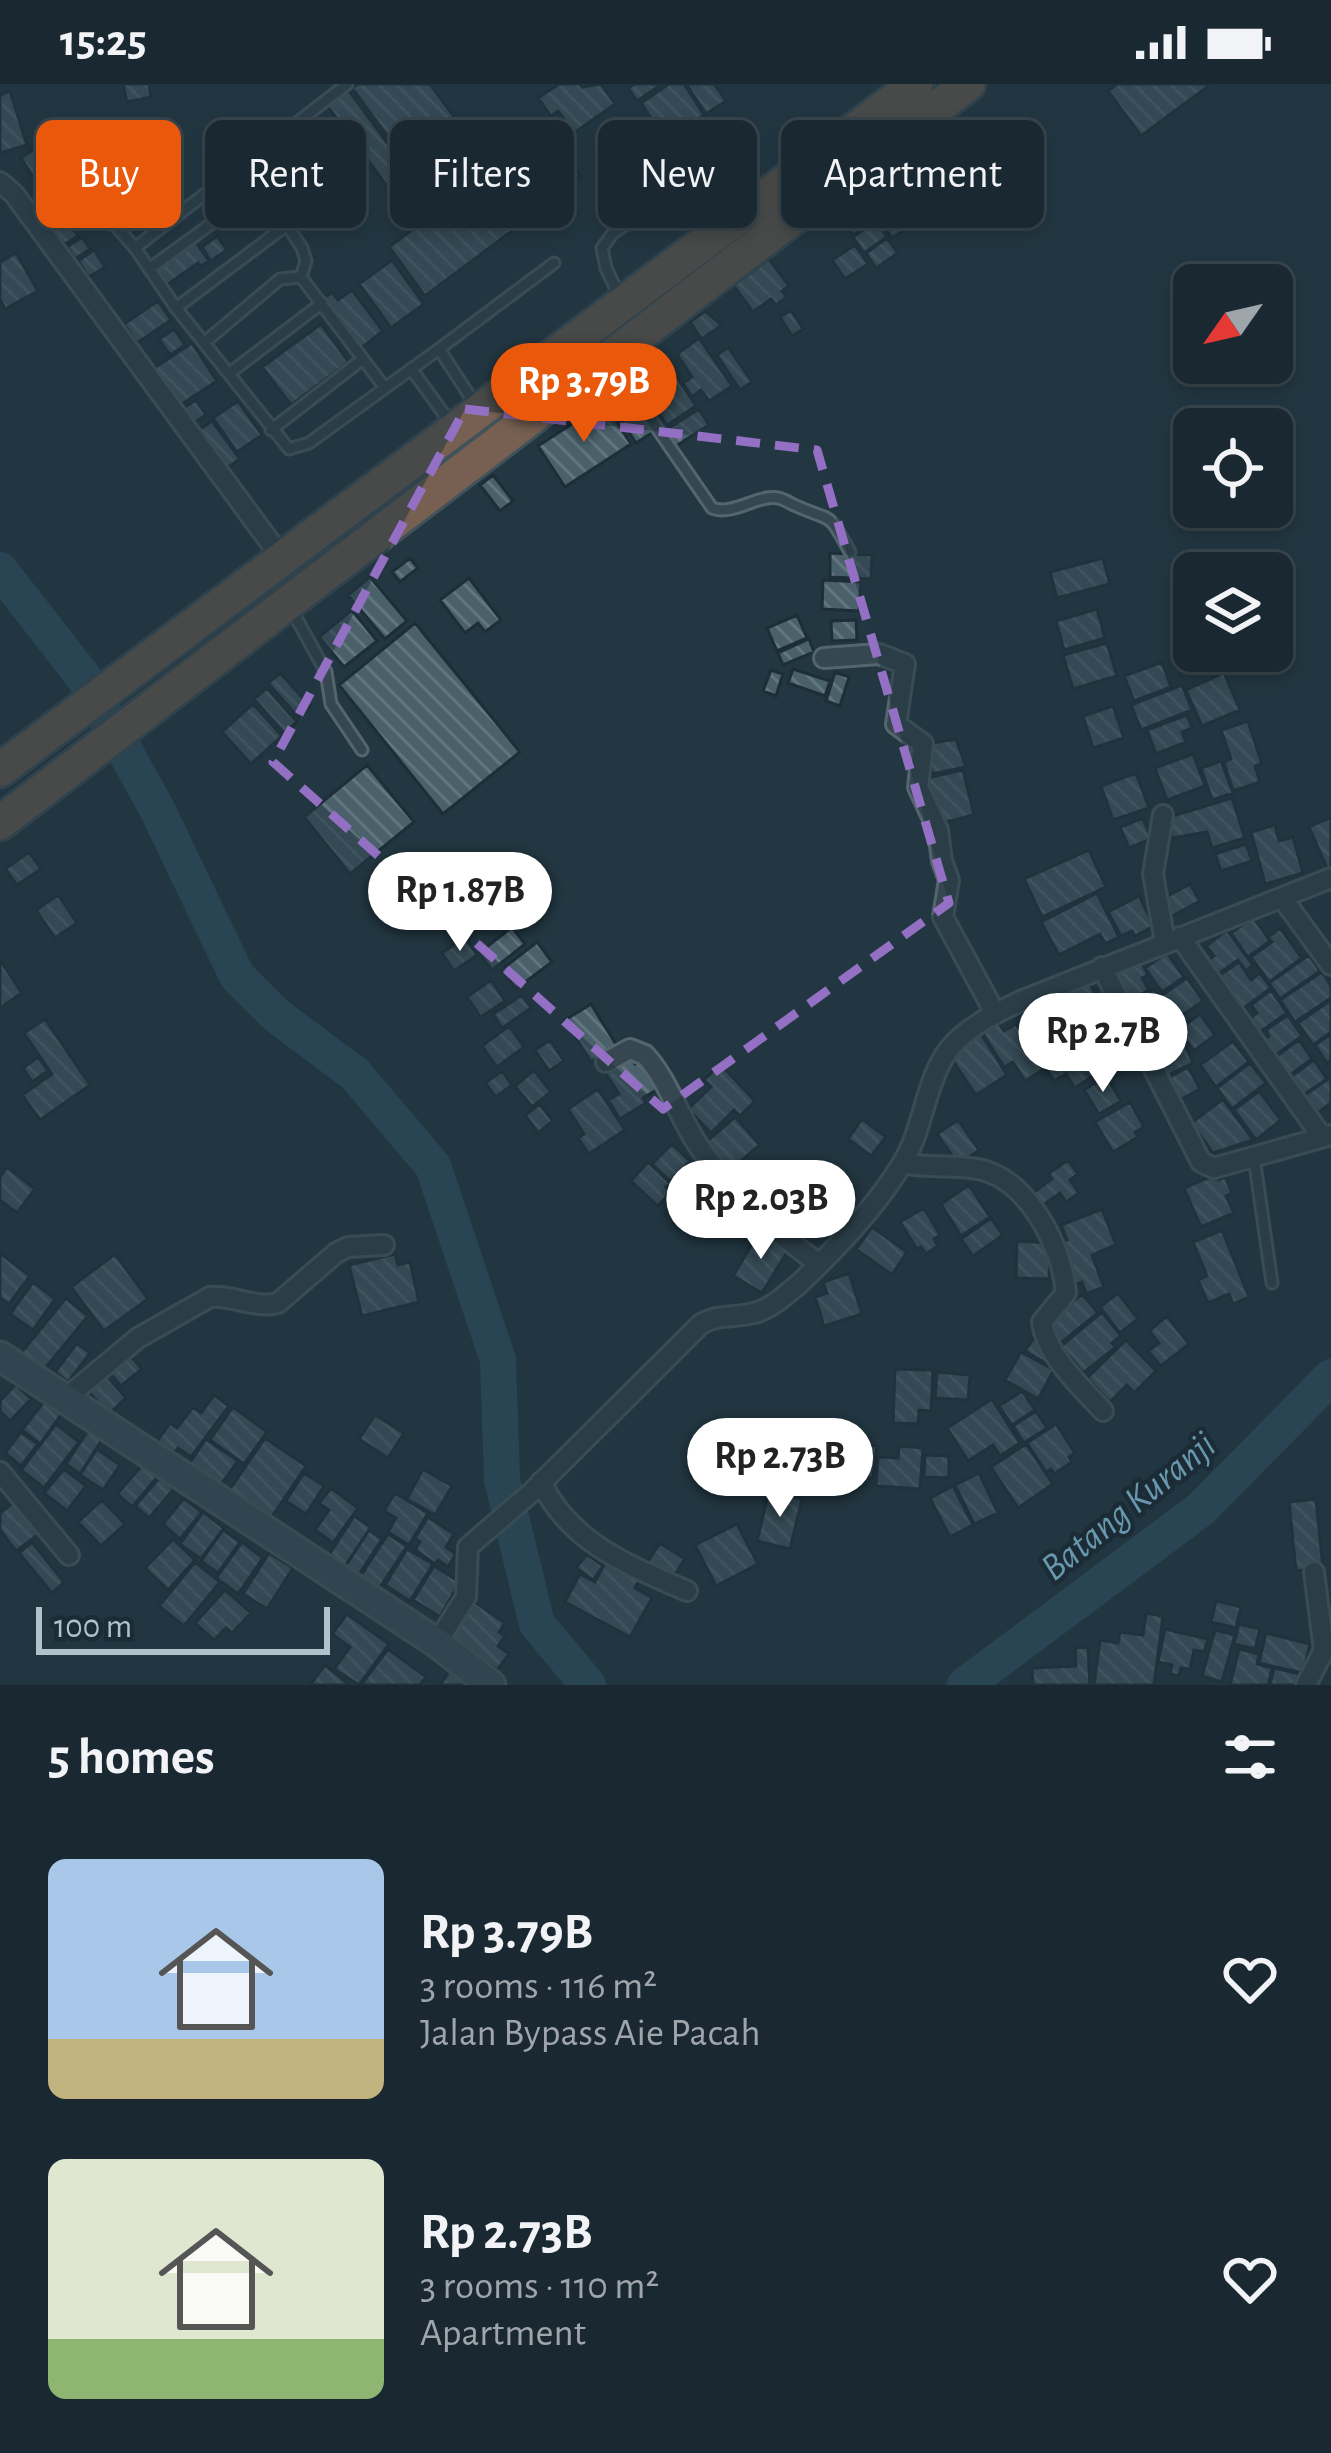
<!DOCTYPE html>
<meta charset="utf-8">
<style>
body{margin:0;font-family:"Alegreya Sans",sans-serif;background:#233139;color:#f1f3f6;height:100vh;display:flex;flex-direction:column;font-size:45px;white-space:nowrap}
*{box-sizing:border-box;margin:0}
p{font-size:39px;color:#9fa6ab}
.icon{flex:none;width:66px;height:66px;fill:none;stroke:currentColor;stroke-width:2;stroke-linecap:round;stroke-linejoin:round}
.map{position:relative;height:1601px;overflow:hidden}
.side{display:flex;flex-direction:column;background:#1a2931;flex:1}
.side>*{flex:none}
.hud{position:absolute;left:36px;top:36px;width:1260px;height:108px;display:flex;gap:24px}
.needle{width:78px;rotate:236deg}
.buttons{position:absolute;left:1173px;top:180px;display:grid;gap:24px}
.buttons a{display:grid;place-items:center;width:120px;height:120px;border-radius:18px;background:#1a2931;box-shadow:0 6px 18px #0003,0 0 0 3px #38454d;font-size:60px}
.scale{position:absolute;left:36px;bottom:30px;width:294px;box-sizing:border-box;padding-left:12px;border:6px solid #b2c2cb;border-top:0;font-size:33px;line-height:42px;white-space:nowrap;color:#b2c2cb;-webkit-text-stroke:9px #1b2c36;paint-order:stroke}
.price{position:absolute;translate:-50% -102px;padding:0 27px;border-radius:42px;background:#fff;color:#222;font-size:39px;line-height:78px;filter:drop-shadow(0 3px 6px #0008)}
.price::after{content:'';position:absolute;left:50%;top:72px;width:36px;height:27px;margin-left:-18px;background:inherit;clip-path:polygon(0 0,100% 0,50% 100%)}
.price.selected{background:#ea580c;color:#fff}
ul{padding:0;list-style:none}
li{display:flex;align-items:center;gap:36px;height:300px;padding:0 48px}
li span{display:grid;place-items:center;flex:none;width:336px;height:240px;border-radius:18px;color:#555}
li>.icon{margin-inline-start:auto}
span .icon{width:144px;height:144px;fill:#fffc;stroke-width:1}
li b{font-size:51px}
h2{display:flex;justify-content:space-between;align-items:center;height:144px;padding:0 48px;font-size:51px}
.pill{padding:0 42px;border-radius:18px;background:#1a2931;box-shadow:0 6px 18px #0003,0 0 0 3px #38454d;font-size:42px;line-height:108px}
.pill.selected{background:#ea580c;color:#fff}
.status{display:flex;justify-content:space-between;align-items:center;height:84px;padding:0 60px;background:#1a2931;direction:ltr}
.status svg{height:33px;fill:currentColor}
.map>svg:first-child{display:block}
</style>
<div class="status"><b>15:25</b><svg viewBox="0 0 49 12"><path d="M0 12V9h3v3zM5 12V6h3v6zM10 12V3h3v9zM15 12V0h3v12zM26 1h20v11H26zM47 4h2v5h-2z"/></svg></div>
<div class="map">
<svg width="1331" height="1601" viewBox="0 0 1331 1601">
<defs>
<pattern id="building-back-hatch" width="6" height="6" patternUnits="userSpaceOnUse" patternTransform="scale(3)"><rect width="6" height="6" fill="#4a616c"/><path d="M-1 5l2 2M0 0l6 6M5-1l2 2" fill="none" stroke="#627680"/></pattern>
</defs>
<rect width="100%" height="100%" fill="#223741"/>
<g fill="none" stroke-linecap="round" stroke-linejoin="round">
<path stroke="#325668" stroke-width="36" d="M0,486L85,595L157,725L237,892L276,931L355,990L433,1082L498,1276L502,1396L537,1540L588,1601
M965,1601L1201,1425L1331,1293"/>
</g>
<path fill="url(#building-back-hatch)" stroke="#1d2e38" stroke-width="3" d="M123,0H149L151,13L127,18Z
M357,0H430L489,80L436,118L352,4Z
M559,0H580L582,3L601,0L615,20L574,49L558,27L551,32L538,14Z
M635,0H662L637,17L628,4Z
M669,0H684L704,31L666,57L641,19Z
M686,0H714L726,17L706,30Z
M1117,0H1211L1141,52L1108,7Z
M347,4L433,121L413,137L326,20Z
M10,7L27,61L0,69V11Z
M143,49L144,71L106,73L104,51Z
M36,64L51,86L35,96L21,74Z
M649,65L662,84L641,98L628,80Z
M561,66L580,92L568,101L549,74Z
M533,85L565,128L549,140L517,97Z
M629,93L645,116L631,126L615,102Z
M77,101L86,116L70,127L60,113Z
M463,108L483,135L508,117L524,138L425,212L389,163Z
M896,110L915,139L892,154L873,125Z
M54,113L65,129L46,142L35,126Z
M863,118L875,136L853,151L840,133Z
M64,132L78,152L62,162L49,142Z
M876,137L887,153L864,169L853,153Z
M217,152L227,166L211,177L202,163Z
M82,153L90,165L75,175L67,163Z
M887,154L898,169L876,184L866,169Z
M194,156L209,177L201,182L198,179L164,203L151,185Z
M855,161L868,180L845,195L832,176Z
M94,166L105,183L89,193L78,177Z
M16,169L38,207L5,225L0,215V178Z
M769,175L789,202L782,207L787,213L776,221L771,215L753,228L733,201Z
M392,176L424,220L391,244L359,200Z
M352,206L383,247L360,265L323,215L332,208L338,216Z
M158,217L171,236L137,259L124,240Z
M791,226L803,245L792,252L780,233Z
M705,227L722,241L702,255L690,238Z
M321,240L349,278L291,321L262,283Z
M174,245L185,261L170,271L159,255Z
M699,254L732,302L709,317L701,306L692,313L683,299L692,293L677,270Z
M192,259L217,297L179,322L154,284Z
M728,263L752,298L740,306L717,271Z
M674,289L696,322L667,341L645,308Z
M633,312L655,347L636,359L614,325Z
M196,316L206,331L192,340L182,325Z
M238,317L262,351L237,368L213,334Z
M604,319L631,360L565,403L538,362Z
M699,325L709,341L676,362L666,346Z
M212,337L240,375L224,386L196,348Z
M493,391L513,417L500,427L480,401Z
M830,469L872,471L871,495L830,493Z
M410,474L418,484L400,498L392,488Z
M1103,474L1110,500L1057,514L1050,488Z
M370,493L407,537L385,555L348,511Z
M469,494L501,536L485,548L478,539L465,549L440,516Z
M823,496L861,498L859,527L822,525Z
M1097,525L1105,554L1064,566L1056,537Z
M352,526L377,557L344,583L319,553Z
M797,531L807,554L777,567L767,544Z
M856,536L857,556L832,557L831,537Z
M415,539L520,668L443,730L339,601Z
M809,555L814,568L783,581L778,569Z
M1107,559L1117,592L1073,605L1063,571Z
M1162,578L1171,603L1134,617L1124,592Z
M793,585L830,597L825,612L788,599Z
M771,586L783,590L776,612L763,607Z
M835,588L849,593L840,622L826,617Z
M280,589L310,622L298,633L268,599Z
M1224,589L1240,626L1202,642L1186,606Z
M1182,601L1192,626L1141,646L1131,621Z
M267,604L297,638L284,649L254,615Z
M253,620L282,652L251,680L222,648Z
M1113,622L1124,654L1093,664L1083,632Z
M1187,631L1192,644L1182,648L1186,658L1156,670L1147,646Z
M1248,637L1262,680L1255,682L1260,698L1233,707L1224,678L1231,675L1221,646Z
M956,655L966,683L932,690L926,660Z
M1193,670L1205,702L1167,716L1155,684Z
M1221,677L1233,709L1212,716L1201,684Z
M367,681L414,738L350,790L304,733Z
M963,686L974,731L938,740L927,694Z
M1136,689L1149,724L1113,736L1101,702Z
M1232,714L1245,754L1212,764L1207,748L1172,754L1166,734Z
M1331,733V782L1327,784L1309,743Z
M1143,734L1151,755L1129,764L1120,743Z
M1275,741L1279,757L1293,753L1303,789L1265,800L1251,748Z
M1246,760L1252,777L1221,787L1215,770Z
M1089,766L1106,803L1042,833L1024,795Z
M29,768L41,785L17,801L5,785Z
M1190,800L1200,817L1172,832L1162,815Z
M1097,809L1119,853L1105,860L1100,850L1059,871L1041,838Z
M58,811L77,839L55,854L36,826Z
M1139,812L1154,842L1135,852L1132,847L1121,852L1108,828Z
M1253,833L1270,857L1248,873L1231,849Z
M512,843L525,860L492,886L479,869Z
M1280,844L1302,874L1269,898L1251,873L1272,858L1268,853Z
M1227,846L1253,881L1246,887L1238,876L1214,893L1204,879L1214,872L1206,862Z
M465,853L477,871L454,887L442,869Z
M537,858L552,878L516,905L501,886Z
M1167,869L1184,893L1162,908L1145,884Z
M1309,871L1320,887L1280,915L1269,899Z
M0,876L22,909L0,924Z
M1140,876L1148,891L1142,894L1149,906L1129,917L1114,891Z
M1239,878L1251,896L1260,889L1271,904L1241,926L1217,893Z
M1322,888L1331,902V914L1295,938L1280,916Z
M1187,894L1203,917L1177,935L1161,912Z
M491,896L505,917L481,933L467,913Z
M1088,896L1108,935L1064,957L1044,919Z
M1154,905L1168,929L1143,943L1130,919Z
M1271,906L1287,929L1257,950L1247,936L1257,929L1251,921Z
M522,911L531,924L502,944L493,930Z
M1331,916V948L1313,961L1298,939Z
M591,920L617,962L591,978L565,936Z
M1041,921L1068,966L1044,981L1017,935Z
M1200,930L1215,951L1194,967L1178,946Z
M1170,931L1180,951L1152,965L1142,945Z
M1288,931L1302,952L1273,973L1262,957L1269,952L1266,946Z
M45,935L90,1001L40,1036L22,1011L52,990L24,949Z
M998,938L1004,947L1016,940L1044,985L1025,997L1013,978L1004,983L982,948Z
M509,942L524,963L497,983L482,962Z
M981,950L1007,991L976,1011L949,971Z
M1331,950V976L1327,979L1315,961Z
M1093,952L1100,962L1107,958L1118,975L1075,1004L1066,990L1054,997L1045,983Z
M1182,954L1193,979L1168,991L1156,966Z
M550,956L564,977L549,987L535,966Z
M1299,956L1312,975L1287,993L1274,974Z
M1233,957L1249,978L1216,1003L1200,981Z
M38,973L48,987L32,998L23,984Z
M632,974L635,980L640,976L658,1005L643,1014L646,1019L620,1035L608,1016L619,1010L606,990Z
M1314,976L1327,995L1302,1012L1289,994Z
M1250,979L1266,999L1232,1025L1217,1004Z
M720,980L755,1017L740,1032L734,1026L711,1049L688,1025L711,1003L704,996Z
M1188,983L1200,1005L1173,1020L1161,998Z
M534,986L551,1008L532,1023L515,1002Z
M502,987L512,1001L496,1013L485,999Z
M1106,992L1121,1017L1099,1030L1084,1006Z
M1331,993V1019L1315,1031L1302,1013Z
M598,1005L625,1046L589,1070L578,1054L584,1050L568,1025Z
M1259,1007L1281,1036L1256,1056L1234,1026Z
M1223,1015L1253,1056L1213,1069L1191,1039Z
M1130,1018L1144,1043L1135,1048L1138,1053L1113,1068L1095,1038Z
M540,1020L553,1037L538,1049L525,1031Z
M735,1033L760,1061L730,1086L706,1058Z
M862,1035L886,1053L871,1072L848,1055Z
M958,1036L979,1066L959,1081L937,1050Z
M672,1060L690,1077L670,1097L652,1080Z
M767,1075L810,1101L785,1142L742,1117Z
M1068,1076L1078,1090L1070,1096L1079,1109L1066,1118L1060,1109L1043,1121L1034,1108L1052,1095L1048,1090Z
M648,1078L670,1099L666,1103L671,1108L658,1122L631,1097Z
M7,1083L35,1105L17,1129L0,1116V1093Z
M1217,1090L1219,1096L1225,1093L1232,1109L1226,1112L1234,1129L1201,1143L1184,1104Z
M969,1101L990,1133L961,1152L941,1120Z
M924,1124L940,1151L934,1155L938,1162L926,1170L921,1163L917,1165L900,1138Z
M1102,1125L1116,1161L1092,1171L1104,1203L1086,1210L1082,1198L1072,1202L1056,1161L1067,1156L1061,1141Z
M991,1134L1003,1151L973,1172L961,1155Z
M872,1143L907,1168L892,1191L856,1165Z
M1222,1146L1249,1213L1233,1220L1229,1210L1208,1219L1198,1196L1207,1192L1193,1158Z
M760,1147L789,1165L762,1209L733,1192Z
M1017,1157L1051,1159L1049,1195L1016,1194Z
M0,1169L30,1192L9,1220L0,1214Z
M115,1170L148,1215L104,1247L71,1203Z
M395,1170L398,1181L410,1178L419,1218L362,1232L349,1181Z
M849,1189L862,1230L824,1242L815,1213L827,1209L823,1198Z
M33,1198L55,1215L33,1246L10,1230Z
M1118,1209L1138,1235L1120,1249L1100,1223Z
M1082,1210L1098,1229L1057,1262L1042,1243Z
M66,1214L88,1232L43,1287L21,1269Z
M1102,1228L1121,1252L1112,1259L1116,1263L1083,1289L1061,1262Z
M1167,1232L1189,1260L1161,1282L1148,1267L1159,1259L1149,1247Z
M1033,1255L1054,1268L1047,1280L1025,1267Z
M1126,1256L1156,1287L1134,1309L1127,1301L1110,1318L1087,1294Z
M77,1259L90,1269L68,1298L55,1288Z
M1021,1268L1054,1286L1038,1315L1005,1296Z
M130,1271L142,1285L121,1302L109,1288Z
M895,1285L933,1286L931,1327L919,1326L918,1340L893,1339Z
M937,1288L970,1291L968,1316L935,1314Z
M105,1290L126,1314L109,1330L87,1306Z
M16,1300L31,1315L10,1337L0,1327V1317Z
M1022,1307L1035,1326L1012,1341L999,1322Z
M214,1311L229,1322L191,1373L178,1364L172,1372L155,1360L170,1339L177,1344L193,1323L201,1329Z
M46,1315L63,1328L40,1360L22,1346Z
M992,1315L1020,1359L1000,1372L993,1361L968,1377L947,1344Z
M233,1323L267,1348L244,1380L210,1356Z
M1036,1327L1047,1344L1024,1359L1013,1342Z
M375,1331L404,1349L388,1374L359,1355Z
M56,1340L79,1358L44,1404L21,1386Z
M1056,1340L1075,1369L1069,1373L1072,1378L1054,1390L1051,1385L1046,1388L1027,1359Z
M91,1342L105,1351L80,1390L66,1380Z
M21,1348L38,1360L21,1382L5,1369Z
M265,1354L306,1382L269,1437L228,1408Z
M206,1355L238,1377L220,1402L189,1380Z
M836,1357L877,1362L873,1394L832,1389Z
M1026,1360L1053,1400L1018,1424L991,1383Z
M899,1362L923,1364L920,1405L876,1402L878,1373L898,1374Z
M97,1365L120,1381L103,1406L80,1391Z
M925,1371L949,1372V1394L924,1393Z
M144,1379L158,1392L132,1423L117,1410Z
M64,1385L86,1402L67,1427L44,1409Z
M423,1385L452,1402L435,1431L407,1415Z
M304,1389L324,1402L306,1430L286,1417Z
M979,1389L998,1429L974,1440L955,1401Z
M160,1393L174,1405L149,1434L135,1422Z
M953,1402L973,1441L950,1453L930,1414Z
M331,1404L358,1424L333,1459L315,1446L329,1426L319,1419Z
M769,1407L802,1415L790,1465L757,1457Z
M395,1409L428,1429L409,1461L388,1448L396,1434L384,1427Z
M184,1414L202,1428L180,1455L163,1440Z
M1316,1415L1323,1484L1296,1487L1289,1418Z
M102,1416L125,1440L101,1462L78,1438Z
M14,1418L39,1450L16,1467L0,1446V1429Z
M203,1428L224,1444L201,1475L180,1460Z
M354,1432L371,1443L341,1488L325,1477Z
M428,1433L454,1450L446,1463L456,1470L448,1483L438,1476L435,1480L415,1466L420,1458L415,1454Z
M737,1440L758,1480L716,1502L695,1461Z
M223,1446L240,1458L218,1489L201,1477Z
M369,1446L382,1455L356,1495L343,1486Z
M388,1450L407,1462L377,1508L358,1496Z
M173,1455L195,1476L168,1506L145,1484Z
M32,1458L64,1498L52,1509L19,1469Z
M242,1458L263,1474L238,1510L216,1494Z
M660,1459L685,1475L670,1498L645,1482Z
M407,1465L433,1480L410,1517L385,1501Z
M269,1469L293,1484L267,1525L243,1510Z
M587,1470L603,1482L593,1496L576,1484Z
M195,1478L220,1498L184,1542L159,1522Z
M605,1479L619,1487L622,1482L641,1492L635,1504L652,1514L630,1553L565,1518L580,1490L595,1498Z
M434,1482L460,1498L440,1533L413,1516Z
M225,1506L251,1529L232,1549L226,1544L214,1556L195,1539Z
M1216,1517L1241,1523L1236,1544L1211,1538Z
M475,1518L505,1539L499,1548L505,1552L498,1562L509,1570L497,1586L450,1553Z
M1146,1529L1163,1532L1154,1601H1094L1100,1556L1118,1559L1120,1548L1143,1551Z
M347,1530L389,1560L359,1601L334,1585L350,1563L332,1550Z
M1239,1540L1260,1545L1255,1565L1234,1560Z
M1165,1545L1208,1555L1204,1568L1194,1566L1190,1585L1181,1584L1179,1592L1170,1590L1172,1581L1158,1578Z
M1215,1546L1235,1551L1222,1598L1202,1592Z
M1266,1549L1310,1560L1303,1589L1259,1579Z
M1088,1563L1090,1601H1033L1032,1584L1076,1582L1075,1564Z
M388,1565L426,1593L420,1601H361Z
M1239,1565L1259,1570L1257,1580L1272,1584L1268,1601H1230Z
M325,1581L350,1601H310Z
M453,1582L475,1601H440Z
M1274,1584L1305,1591L1303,1601H1270Z"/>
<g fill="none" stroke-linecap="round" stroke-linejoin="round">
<defs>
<path id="lane" d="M347,0L135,164L176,224L289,365L309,359L439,265L475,320
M246,78L302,164L306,177L301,193
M89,111L135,164
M149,185L262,103
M620,214L606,184L602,164L613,149L652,124
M176,224L287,141
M205,258L280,195L301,193L385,304
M439,265L554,179
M614,282L712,424C729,431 749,417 767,414C779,412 784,416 794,421C833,439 827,425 850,468
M412,286L452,341
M231,288L322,219
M271,346L363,275
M290,523L326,588L331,620L362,666
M1254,1073L1272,1199"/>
<path id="street" d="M0,98L14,110L281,473
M824,574L879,570L905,580L896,640L923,660L918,703L938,746L942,777L949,796L943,833L995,929
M1163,731L1153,790L1165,858
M1283,815L1331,881
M1180,853L1322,1053
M1102,883L1201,1078L1214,1084L1331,1051
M606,978L630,965L645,971C668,996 679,1033 698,1061C734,1115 768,1142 819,1180
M903,1079C929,1085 953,1080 978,1085C1028,1095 1062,1162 1066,1209L1042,1238C1046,1271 1081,1303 1103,1327
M65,1315L138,1254L210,1213C234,1211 255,1225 278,1219L336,1169L348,1163L384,1161
M0,1388L69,1471
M541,1398C570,1459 628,1481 687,1507
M437,1559L466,1513L468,1463L532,1408L701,1240C718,1230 735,1234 754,1229C771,1225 787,1210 800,1199C837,1164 876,1123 902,1080C922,1048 924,1008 942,976C957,948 995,929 1023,916L1331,794
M1306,1601L1324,1566L1314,1488"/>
<path id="secondary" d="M0,1272L437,1559L491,1601"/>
<path id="highway" d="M0,686L916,0
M0,739L968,0"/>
</defs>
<use href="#lane" stroke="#54656e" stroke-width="15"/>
<use href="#street" stroke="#54656e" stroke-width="24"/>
<use href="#secondary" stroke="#54656e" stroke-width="33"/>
<use href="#highway" stroke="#41525b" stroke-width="39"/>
<use href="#lane" stroke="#364751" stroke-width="9"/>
<use href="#street" stroke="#364751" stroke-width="18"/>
<use href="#secondary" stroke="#445864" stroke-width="27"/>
<use href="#highway" stroke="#776052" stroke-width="33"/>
</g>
<path d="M0 0H1331V1601H0ZM465,325L817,366L949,819L663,1025L273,678Z" fill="#223741" fill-opacity=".55" fill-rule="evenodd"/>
<path fill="none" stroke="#9470c4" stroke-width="9" stroke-dasharray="24 15" stroke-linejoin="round" d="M465,325L817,366L949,819L663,1025L273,678Z"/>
<g text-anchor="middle" stroke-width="9" stroke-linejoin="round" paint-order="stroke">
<g font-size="39" font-style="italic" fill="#6897ae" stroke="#1b2c36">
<text transform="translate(1127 1421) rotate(-39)" y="14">Batang Kuranji</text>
</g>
</g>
</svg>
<div class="buttons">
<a><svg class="needle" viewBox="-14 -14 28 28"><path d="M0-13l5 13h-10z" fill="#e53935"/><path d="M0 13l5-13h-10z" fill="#9fa6ab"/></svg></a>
<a><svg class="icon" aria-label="locate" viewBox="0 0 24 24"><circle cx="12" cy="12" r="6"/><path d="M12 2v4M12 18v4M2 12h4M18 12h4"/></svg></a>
<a><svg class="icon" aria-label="layers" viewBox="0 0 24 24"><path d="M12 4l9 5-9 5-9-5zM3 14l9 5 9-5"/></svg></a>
</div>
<div class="scale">100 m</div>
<b class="price selected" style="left:584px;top:361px">Rp 3.79B</b>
<b class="price" style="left:460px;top:870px">Rp 1.87B</b>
<b class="price" style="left:1103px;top:1011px">Rp 2.7B</b>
<b class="price" style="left:761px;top:1178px">Rp 2.03B</b>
<b class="price" style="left:780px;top:1436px">Rp 2.73B</b>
<div class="hud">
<a class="pill selected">Buy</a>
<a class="pill">Rent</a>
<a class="pill">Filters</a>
<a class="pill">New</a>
<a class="pill">Apartment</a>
</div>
</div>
<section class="side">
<h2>5 homes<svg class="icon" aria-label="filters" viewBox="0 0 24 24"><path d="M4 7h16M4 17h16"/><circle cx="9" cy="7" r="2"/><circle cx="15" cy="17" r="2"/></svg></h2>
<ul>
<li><span style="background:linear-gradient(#a9c7e8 75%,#c2b280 0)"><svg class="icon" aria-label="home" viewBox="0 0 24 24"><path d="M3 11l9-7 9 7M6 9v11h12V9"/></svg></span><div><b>Rp 3.79B</b><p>3 rooms · 116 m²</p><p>Jalan Bypass Aie Pacah</p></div><svg class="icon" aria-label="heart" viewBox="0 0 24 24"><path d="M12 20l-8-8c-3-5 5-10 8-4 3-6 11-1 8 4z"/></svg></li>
<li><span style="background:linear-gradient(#dfe7d0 75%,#8fb573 0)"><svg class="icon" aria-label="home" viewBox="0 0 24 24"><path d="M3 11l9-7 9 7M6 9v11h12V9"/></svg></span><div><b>Rp 2.73B</b><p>3 rooms · 110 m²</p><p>Apartment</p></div><svg class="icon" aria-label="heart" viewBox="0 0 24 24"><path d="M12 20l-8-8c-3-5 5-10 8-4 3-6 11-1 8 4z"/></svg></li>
</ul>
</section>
